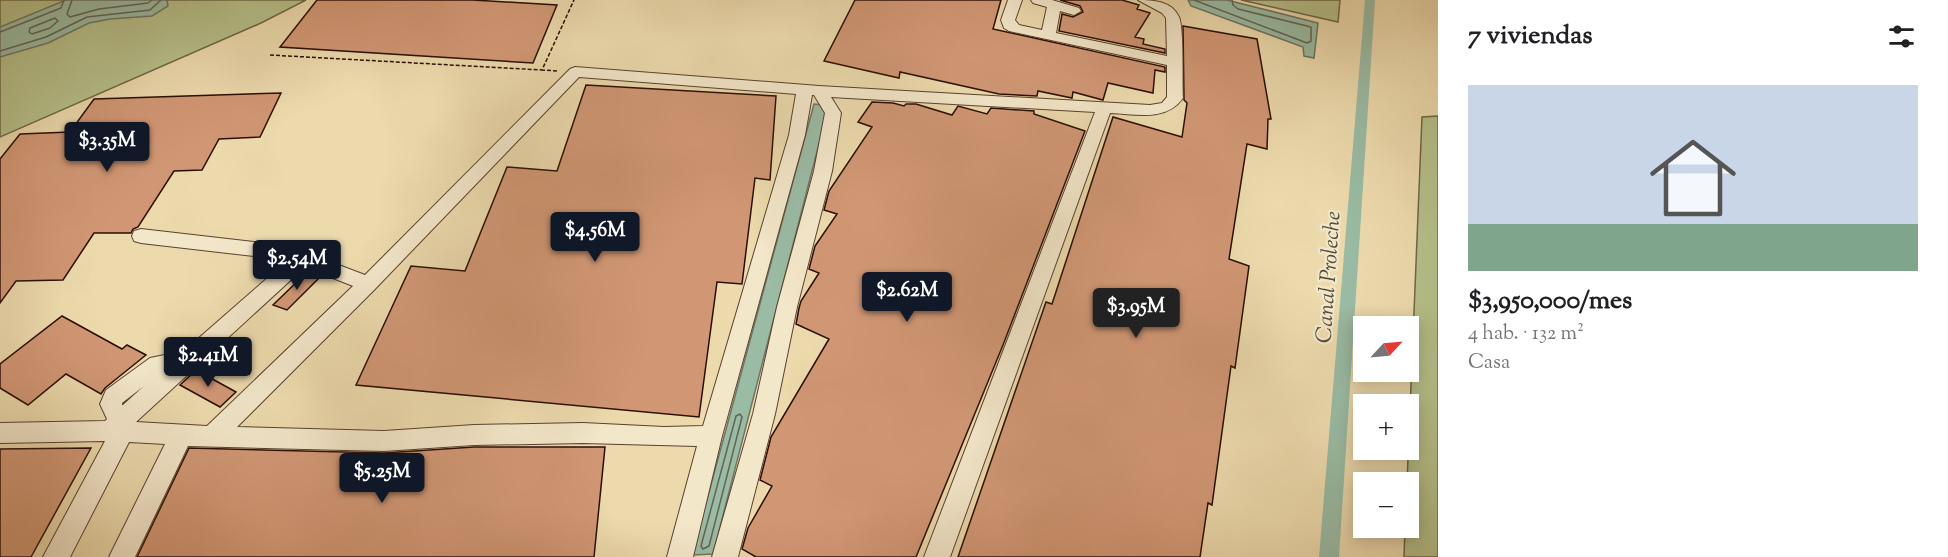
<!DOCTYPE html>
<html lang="es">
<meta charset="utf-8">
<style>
body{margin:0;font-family:"Sorts Mill Goudy",serif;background:#f2f2f2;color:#202124;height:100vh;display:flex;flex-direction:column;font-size:22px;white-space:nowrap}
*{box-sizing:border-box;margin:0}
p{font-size:20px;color:#757577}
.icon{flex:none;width:33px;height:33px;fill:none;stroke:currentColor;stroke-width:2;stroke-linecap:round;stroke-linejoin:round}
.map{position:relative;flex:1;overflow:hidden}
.side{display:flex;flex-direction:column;background:#fff;width:510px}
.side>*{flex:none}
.needle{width:39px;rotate:64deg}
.buttons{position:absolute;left:1353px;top:316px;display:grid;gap:12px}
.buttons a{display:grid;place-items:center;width:66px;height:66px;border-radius:0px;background:#fff;box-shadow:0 3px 15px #0003;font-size:30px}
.price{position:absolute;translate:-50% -51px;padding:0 14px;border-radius:6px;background:#111827;color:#fff;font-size:20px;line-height:39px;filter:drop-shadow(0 2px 3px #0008)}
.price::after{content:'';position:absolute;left:50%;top:36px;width:18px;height:14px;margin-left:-9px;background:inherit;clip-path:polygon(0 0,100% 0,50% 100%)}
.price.selected{background:#222;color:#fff}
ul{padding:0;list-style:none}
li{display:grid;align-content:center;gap:12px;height:318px;padding:0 30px}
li+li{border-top:2px solid #e0e0e0}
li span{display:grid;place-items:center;height:186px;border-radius:0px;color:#555}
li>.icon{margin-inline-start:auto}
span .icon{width:108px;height:108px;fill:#fffc;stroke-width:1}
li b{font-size:26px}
h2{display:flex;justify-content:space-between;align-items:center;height:72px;padding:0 30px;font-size:26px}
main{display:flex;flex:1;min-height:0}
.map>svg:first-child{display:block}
</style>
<main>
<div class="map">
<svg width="1438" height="557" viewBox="0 0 1438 557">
<rect width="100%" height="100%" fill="#ecdaad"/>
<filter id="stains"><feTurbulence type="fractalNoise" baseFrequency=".00333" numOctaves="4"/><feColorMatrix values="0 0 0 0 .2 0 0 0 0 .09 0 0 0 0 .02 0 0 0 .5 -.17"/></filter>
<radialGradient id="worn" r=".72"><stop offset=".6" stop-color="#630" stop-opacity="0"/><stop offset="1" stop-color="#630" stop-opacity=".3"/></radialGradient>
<path fill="#b6c08b" stroke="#706748" stroke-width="1.5" d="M0,0H306L261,23L0,137Z
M1241,0H1340L1338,22Z
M1438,116V557H1404L1405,528H1408V483H1407L1422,117Z"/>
<path fill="#9abba4" stroke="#6d7664" stroke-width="1.5" d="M66,0H167L168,6L152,16L110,19L89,23L48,43L0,57V27Z
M1188,0H1227L1318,23L1314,58L1304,56L1303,47L1191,6Z
M814,104L823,105L827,113L713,554L692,555Z"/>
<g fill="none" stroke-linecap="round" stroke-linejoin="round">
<path stroke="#626454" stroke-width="1.5" d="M72,0L67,14L70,17L99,9L148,3L152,0
M1194,0L1307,43L1311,41V27L1238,9L1233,5L1232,0
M55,18L58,21L50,28L32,34L29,32L30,28Z
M0,32L61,8L64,0
M0,51L46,37L87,17L150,10L161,0
M740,414L742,417L709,546L703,549L701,546L736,416Z"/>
<path fill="#9abba4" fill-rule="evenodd" d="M1365,0H1375L1339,557H1319Z"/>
</g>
<path fill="#d19775" stroke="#2a0e04" stroke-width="1.5" d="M317,0H473L557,5L533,63L280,47Z
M855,0H1001L993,29L1165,67V72L1155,70L1153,93L1108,83L1103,100L1073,92L1072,98L1038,91L1037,96L999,94L900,72L899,78L824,61Z
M1060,0H1122L1139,5L1137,9L1150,13L1135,37L1144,39L1143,44L1165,49V53L1059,31L1062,14L1073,17L1083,12L1080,6Z
M1183,26L1257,39L1271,119H1268L1267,149L1247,144L1229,259L1249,266L1235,368L1231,366L1212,505L1208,503L1200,557H958L1046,302L1052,304L1113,117L1182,137L1187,103L1184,100Z
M586,85L776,96L770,180L755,178L742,284L717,282L699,417L356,385L411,266L465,271L507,167L557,171Z
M281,93L260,137L219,139L202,170L174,171L138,227L133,229L131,233H94L63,280L16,281L0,303V159L20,134L70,132L94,99Z
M872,102L893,103L904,106L906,104H916L952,115L958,106L987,114L991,108L1034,111V114L1085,131L1003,345L916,557H756L742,549L748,528L772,486L760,480L771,437L829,339L796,324L799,308L801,301L819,273L809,269L815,246L837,214L824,210L829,191L872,127L858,122Z
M308,271L321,276L287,310L273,305Z
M62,316L122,349L127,345L146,355L105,388L101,394L66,374L28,405L0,388V364Z
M196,370L236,392L220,407L180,385Z
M474,447H605L594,557H137L189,448L384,453Z
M91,448L31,557H0V449Z"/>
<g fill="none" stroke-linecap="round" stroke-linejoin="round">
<defs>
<path id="minor" d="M1008,0H1022L1015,20L1019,25L1042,30L1047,7L1033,3L1031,0H1052L1079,8L1081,11L1074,15L1060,11L1056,33L1167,56L1166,18L1162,13L1138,0C1153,0 1172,1 1179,17C1184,27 1182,83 1183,98C1166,122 1136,114 1110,113L950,557H924L1095,112L831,97L841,113L832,171L797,307L775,414L738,557H712L753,414L777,307L814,171L825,113L814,95H812L805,135L722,436L693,557H667L697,446L583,443L474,445L384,451L188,446L135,557H109L165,444L129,442L70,557H43L105,441L0,443V423L105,421L107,419L100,404L106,390L150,358L184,351L288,260L141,243L134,241L132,236L134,231L141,229L289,246L365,275L570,69L575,67L819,86L1150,105L1162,103L1167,97V65L1009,31L1004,28L1001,20ZM579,77L796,94L789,135L703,426L664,427L583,423L474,425L384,431L237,427L375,289ZM305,267L353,286L207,426L136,422ZM144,386L123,405H122V403Z"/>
</defs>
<use href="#minor" stroke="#5a412e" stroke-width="2"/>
<path stroke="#2a0e04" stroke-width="1.5" stroke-dasharray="4 2" stroke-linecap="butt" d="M270,55L542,70
M557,71L542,70L574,0"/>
<use href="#minor" fill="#f3e7ca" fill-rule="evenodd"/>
</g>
<g text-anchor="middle" stroke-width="4.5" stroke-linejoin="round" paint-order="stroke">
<g font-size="22" font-style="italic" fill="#514b3c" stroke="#f3e7ca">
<text transform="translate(1327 277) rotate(-86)" y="8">Canal Proleche</text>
</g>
</g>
<rect width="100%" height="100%" filter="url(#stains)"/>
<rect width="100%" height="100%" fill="url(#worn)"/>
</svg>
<div class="buttons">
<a><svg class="needle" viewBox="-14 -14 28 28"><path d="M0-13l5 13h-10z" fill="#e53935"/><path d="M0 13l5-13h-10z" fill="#757577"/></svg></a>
<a>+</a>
<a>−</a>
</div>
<b class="price" style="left:107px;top:173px">$3.35M</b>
<b class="price" style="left:595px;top:263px">$4.56M</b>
<b class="price" style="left:297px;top:291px">$2.54M</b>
<b class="price" style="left:907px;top:323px">$2.62M</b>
<b class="price selected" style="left:1136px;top:339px">$3.95M</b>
<b class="price" style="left:208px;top:388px">$2.41M</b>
<b class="price" style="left:382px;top:504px">$5.25M</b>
</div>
<section class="side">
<h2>7 viviendas<svg class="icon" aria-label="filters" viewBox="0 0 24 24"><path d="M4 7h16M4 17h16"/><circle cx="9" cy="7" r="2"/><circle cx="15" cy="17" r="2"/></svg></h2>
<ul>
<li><span style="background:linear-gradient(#c9d6e8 75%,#7fa58c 0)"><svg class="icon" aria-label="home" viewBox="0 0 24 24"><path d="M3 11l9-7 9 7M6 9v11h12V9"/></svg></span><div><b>$3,950,000/mes</b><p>4 hab. · 132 m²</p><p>Casa</p></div></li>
</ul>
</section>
</main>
